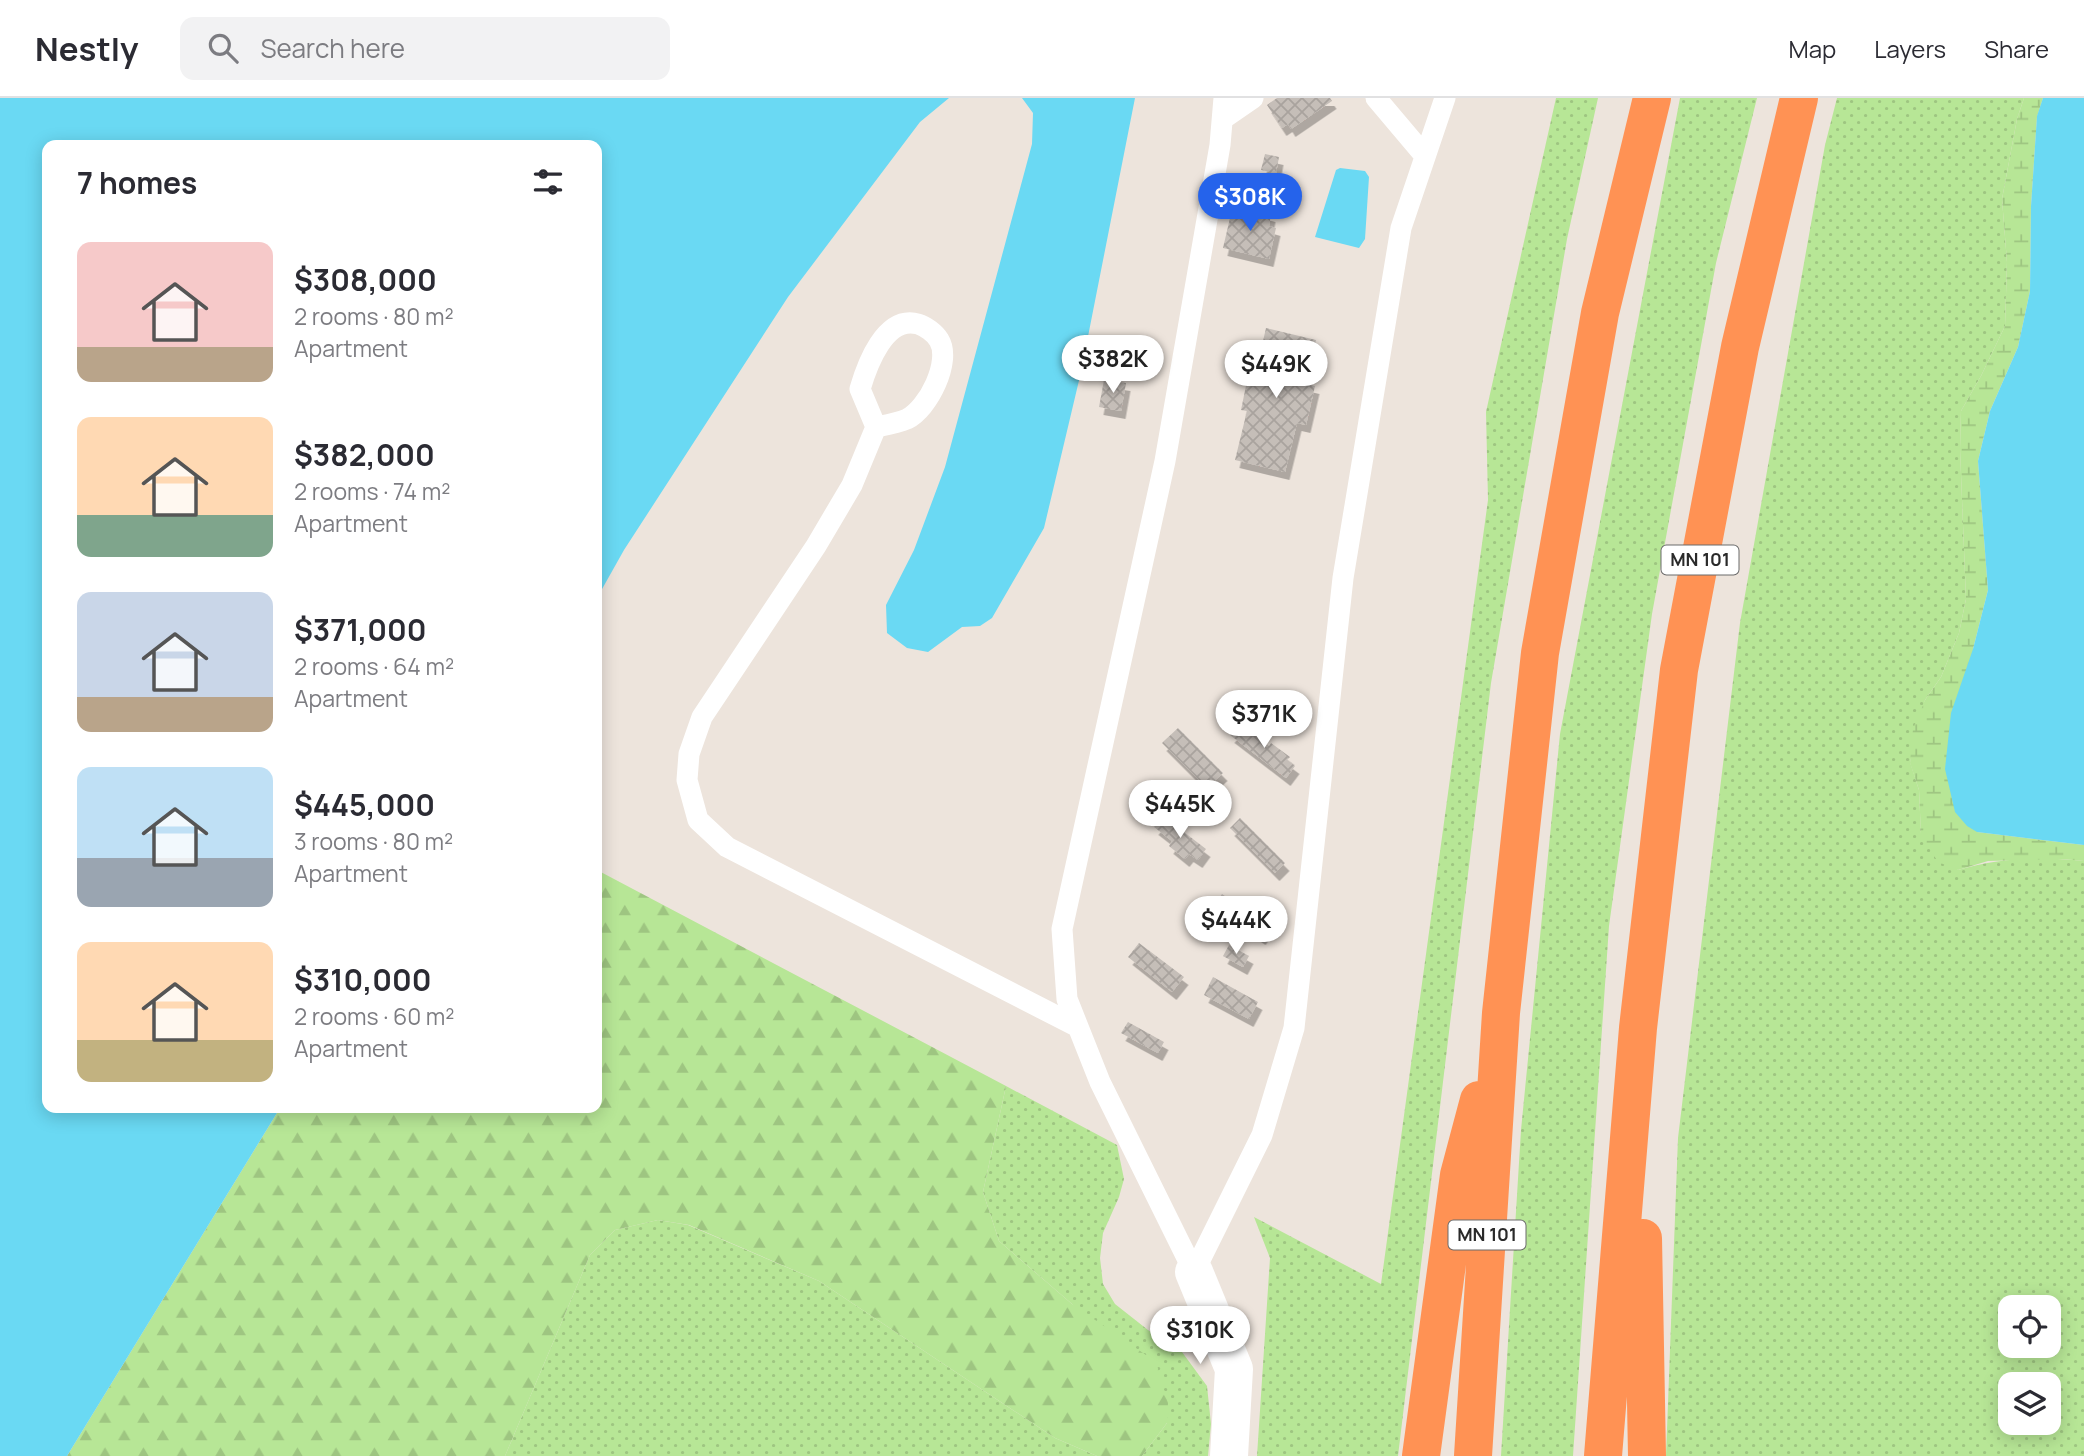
<!DOCTYPE html>
<meta charset="utf-8">
<style>
body{margin:0;font-family:Manrope,sans-serif;background:#f2f2f3;color:#2b2b33;height:100vh;display:flex;flex-direction:column;font-size:26px;white-space:nowrap}
*{box-sizing:border-box;margin:0}
p{font-size:23px;color:#7c7c81}
.icon{flex:none;width:38px;height:38px;fill:none;stroke:currentColor;stroke-width:2;stroke-linecap:round;stroke-linejoin:round}
.map{position:relative;flex:1;overflow:hidden}
.drawer{position:absolute;left:42px;top:42px;width:560px;height:973px;display:flex;flex-direction:column;background:#fff;border-radius:14px;box-shadow:0 4px 18px #0003}
.drawer>*{flex:none}
.tools{position:absolute;left:1998px;top:1197px;display:grid;gap:14px}
.tools a{display:grid;place-items:center;width:63px;height:63px;border-radius:14px;background:#fff;box-shadow:0 4px 18px #0003;font-size:35px}
.price{position:absolute;translate:-50% -60px;padding:0 16px;border-radius:24px;background:#fff;color:#222;font-size:23px;line-height:46px;filter:drop-shadow(0 2px 4px #0008)}
.price::after{content:'';position:absolute;left:50%;top:42px;width:21px;height:16px;margin-left:-10px;background:inherit;clip-path:polygon(0 0,100% 0,50% 100%)}
.price.selected{background:#2563eb;color:#fff}
ul{padding:0;list-style:none}
li{display:flex;align-items:center;gap:21px;height:175px;padding:0 35px}
li span{display:grid;place-items:center;flex:none;width:196px;height:140px;border-radius:14px;color:#555}
li>.icon{margin-inline-start:auto}
span .icon{width:84px;height:84px;fill:#fffc;stroke-width:1}
li b{font-size:30px}
h2{display:flex;justify-content:space-between;align-items:center;height:84px;padding:0 35px;font-size:30px}
header{display:flex;align-items:center;gap:42px;box-sizing:border-box;height:98px;padding:0 35px;background:#fff;border-bottom:2px solid #e1e1e2}
header strong{font-size:33px}
nav{display:flex;gap:38px;margin-inline-start:auto;font-size:24px}
.search{width:490px;height:63px;background:#f2f2f3;display:flex;align-items:center;gap:18px;box-sizing:border-box;padding:0 24px;border-radius:14px;color:#7c7c81;font-size:26px}
.map>svg:first-child{display:block}
</style>
<header>
<strong>Nestly</strong>
<div class="search"><svg class="icon" aria-label="search" viewBox="0 0 24 24"><circle cx="10" cy="10" r="6"/><path d="M15 15l6 6"/></svg>Search here</div>
<nav><a>Map</a><a>Layers</a><a>Share</a></nav>
</header>
<div class="map">
<svg width="2084" height="1358" viewBox="0 0 2084 1358">
<defs>
<pattern id="grass-dots" width="8" height="8" patternUnits="userSpaceOnUse" patternTransform="scale(1.75)"><rect width="8" height="8" fill="#b7e696"/><path d="M2 2h.1M6 6h.1" fill="none" stroke="#9ec581" stroke-width="1.8" stroke-linecap="round"/></pattern>
<pattern id="forest-firs" width="22" height="20" patternUnits="userSpaceOnUse" patternTransform="scale(1.75)"><rect width="22" height="20" fill="#b7e696"/><path d="M5 1l3.5 6h-7zM16 11l3.5 6h-7z" fill="#9ec581"/></pattern>
<pattern id="wetland-marsh" width="20" height="14" patternUnits="userSpaceOnUse" patternTransform="scale(1.75)"><rect width="20" height="14" fill="#b7e696"/><path d="M1 5h8M5 5V1M11 12h8M15 12V8" fill="none" stroke="#9ec581"/></pattern>
<pattern id="building-cross-hatch" width="8" height="8" patternUnits="userSpaceOnUse" patternTransform="scale(1.75)"><rect width="8" height="8" fill="#c5beb8"/><path d="M0 0l8 8M0 8l8-8" fill="none" stroke="#a9a39e"/></pattern>
<filter id="shadow"><feDropShadow dx="4.5" dy="8" stdDeviation="0" flood-color="#0004"/></filter>
</defs>
<rect width="100%" height="100%" fill="#ede4dc"/>
<path fill="url(#grass-dots)" fill-rule="evenodd" d="M1556,0H1598L1567,141L1491,585L1398,1358H1257L1270,1160L1254,1119L1381,1186L1488,402L1486,314Z
M1680,0H1757L1716,165L1652,516L1609,828L1573,1358H1501L1521,1032L1560,636Z
M1837,0H2024L2017,21L2002,101L2007,164L2005,228L1981,278L1961,313L1960,351L1966,501L1959,535L1941,579L1925,602L1910,664L1919,692L1921,736L1958,772C1998,760 2042,758 2084,763V1358H1666L1678,1040L1740,525L1825,47ZM2011,1209H2049V1248H2011ZM2011,1286H2049V1325H2011Z
M1006,988L1117,1047L1124,1081L1119,1099L1103,1135L1100,1160L1103,1186L1115,1206L1148,1232L1182,1254L1207,1288L1211,1326L1208,1358H1142L1167,1325L1072,1206L999,1143L983,1094Z
M658,1122L688,1127L819,1183L1055,1340L1097,1358H505L590,1157L615,1132Z"/>
<path fill="url(#forest-firs)" d="M597,772L1006,988L983,1094L999,1143L1072,1206L1156,1264L1168,1305L1167,1325L1142,1358H1097L1055,1340L819,1183L689,1127L658,1122L615,1132L590,1157L505,1358H67L280,1010H597Z"/>
<path fill="url(#wetland-marsh)" d="M2024,0H2043L2037,19L2031,108L2030,193L2018,249L1990,313L1978,363L1988,492L1973,551L1977,734L2084,747V763L2062,761L1988,763L1958,772L1938,764L1921,737L1919,692L1910,665L1913,631L1925,602L1941,579L1959,535L1966,501L1960,351L1961,313L1981,278L2005,228L2007,164L2002,101L2017,21Z"/>
<path fill="#6ad9f3" d="M0,0H949L920,24L788,199L624,452L597,500V47H47V1010H280L67,1358H0Z
M1022,0H1135L1081,274L1044,430L992,520L980,528L962,529L928,554L907,550L887,535L886,507L914,452L945,369L1032,46L1033,15Z
M2043,0H2084V747L1977,734L1967,728L1955,714L1945,671L1951,615L1973,551L1988,492L1978,363L1990,313L2018,249L2030,193L2031,108L2037,18Z
M1340,70L1365,73L1369,79L1365,141L1359,150L1315,139L1336,72Z"/>
<path fill="url(#building-cross-hatch)" filter="url(#shadow)" d="M1277,0H1330L1332,3L1291,31L1288,26L1282,30L1267,7Z
M1265,56L1279,59L1276,75L1261,72Z
M1233,107L1271,116L1269,128L1276,130L1269,161L1223,150Z
M1266,230L1316,242L1306,286L1315,288L1306,327L1297,325L1285,374L1235,362L1247,313L1241,312L1249,273L1256,274Z
M1104,282L1126,285L1121,313L1099,309Z
M1259,612L1274,616L1271,629L1255,625Z
M1240,625L1269,648L1271,645L1290,659L1287,662L1295,668L1286,680L1230,637Z
M1178,630L1223,675L1207,690L1162,645Z
M1164,683L1179,695L1169,708L1154,696Z
M1163,718L1206,751L1198,762L1189,756L1185,761L1169,748L1172,743L1154,729Z
M1240,720L1285,765L1275,775L1230,730Z
M1222,796L1269,829L1261,839L1214,808Z
M1139,845L1184,879L1172,894L1128,859Z
M1229,847L1249,858L1243,869L1223,858Z
M1213,879L1258,904L1249,921L1204,897Z
M1128,924L1164,944L1158,955L1121,935Z"/>
<g fill="none" stroke-linecap="round" stroke-linejoin="round">
<path stroke="#fff" stroke-width="21" d="M1376,0L1425,58
M1224,20L1253,0
M876,329C886,327 898,325 907,321C928,311 952,263 939,242C935,235 925,228 918,226C885,217 867,267 860,291L876,329L852,387L816,448L702,619L689,656L687,682L698,722L727,749L1078,929
M1194,1174L1100,984L1067,901L1062,831L1165,363L1220,47L1224,0
M1194,1174L1262,1037L1294,930L1343,480L1401,130L1445,0"/>
<path stroke="#fff" stroke-width="38" d="M1194,1174L1234,1271L1229,1358"/>
<path stroke="#ff9254" stroke-width="38" d="M1643,1140L1647,1358
M1421,1358L1459,1077L1479,1002
M1473,1358L1501,915L1540,555L1600,215L1652,0
M1603,1358L1638,930L1679,572L1740,249L1799,0"/>
</g>
<g text-anchor="middle" stroke-width="5" stroke-linejoin="round" paint-order="stroke">
<g fill="#fff" stroke="#6a6a6a" stroke-width="2">
<rect x="1661.5" y="447.5" width="77" height="29" rx="5"/>
<rect x="1448.5" y="1122.5" width="77" height="29" rx="5"/>
</g>
<g font-size="18" font-weight="bold" fill="#2a2a2a">
<text x="1700" y="468">MN 101</text>
<text x="1487" y="1143">MN 101</text>
</g>
</g>
</svg>
<div class="tools">
<a><svg class="icon" aria-label="locate" viewBox="0 0 24 24"><circle cx="12" cy="12" r="6"/><path d="M12 2v4M12 18v4M2 12h4M18 12h4"/></svg></a>
<a><svg class="icon" aria-label="layers" viewBox="0 0 24 24"><path d="M12 4l9 5-9 5-9-5zM3 14l9 5 9-5"/></svg></a>
</div>
<b class="price selected" style="left:1250px;top:135px">$308K</b>
<b class="price" style="left:1113px;top:297px">$382K</b>
<b class="price" style="left:1276px;top:302px">$449K</b>
<b class="price" style="left:1264px;top:652px">$371K</b>
<b class="price" style="left:1180px;top:742px">$445K</b>
<b class="price" style="left:1236px;top:858px">$444K</b>
<b class="price" style="left:1200px;top:1268px">$310K</b>
<section class="drawer">
<h2>7 homes<svg class="icon" aria-label="filters" viewBox="0 0 24 24"><path d="M4 7h16M4 17h16"/><circle cx="9" cy="7" r="2"/><circle cx="15" cy="17" r="2"/></svg></h2>
<ul>
<li><span style="background:linear-gradient(#f6c9c9 75%,#b9a48a 0)"><svg class="icon" aria-label="home" viewBox="0 0 24 24"><path d="M3 11l9-7 9 7M6 9v11h12V9"/></svg></span><div><b>$308,000</b><p>2 rooms · 80 m²</p><p>Apartment</p></div></li>
<li><span style="background:linear-gradient(#ffd9b3 70%,#7fa58c 0)"><svg class="icon" aria-label="home" viewBox="0 0 24 24"><path d="M3 11l9-7 9 7M6 9v11h12V9"/></svg></span><div><b>$382,000</b><p>2 rooms · 74 m²</p><p>Apartment</p></div></li>
<li><span style="background:linear-gradient(#c9d6e8 75%,#b9a48a 0)"><svg class="icon" aria-label="home" viewBox="0 0 24 24"><path d="M3 11l9-7 9 7M6 9v11h12V9"/></svg></span><div><b>$371,000</b><p>2 rooms · 64 m²</p><p>Apartment</p></div></li>
<li><span style="background:linear-gradient(#bfe0f5 65%,#9aa5b1 0)"><svg class="icon" aria-label="home" viewBox="0 0 24 24"><path d="M3 11l9-7 9 7M6 9v11h12V9"/></svg></span><div><b>$445,000</b><p>3 rooms · 80 m²</p><p>Apartment</p></div></li>
<li><span style="background:linear-gradient(#ffd9b3 70%,#c2b280 0)"><svg class="icon" aria-label="home" viewBox="0 0 24 24"><path d="M3 11l9-7 9 7M6 9v11h12V9"/></svg></span><div><b>$310,000</b><p>2 rooms · 60 m²</p><p>Apartment</p></div></li>
</ul>
</section>
</div>
